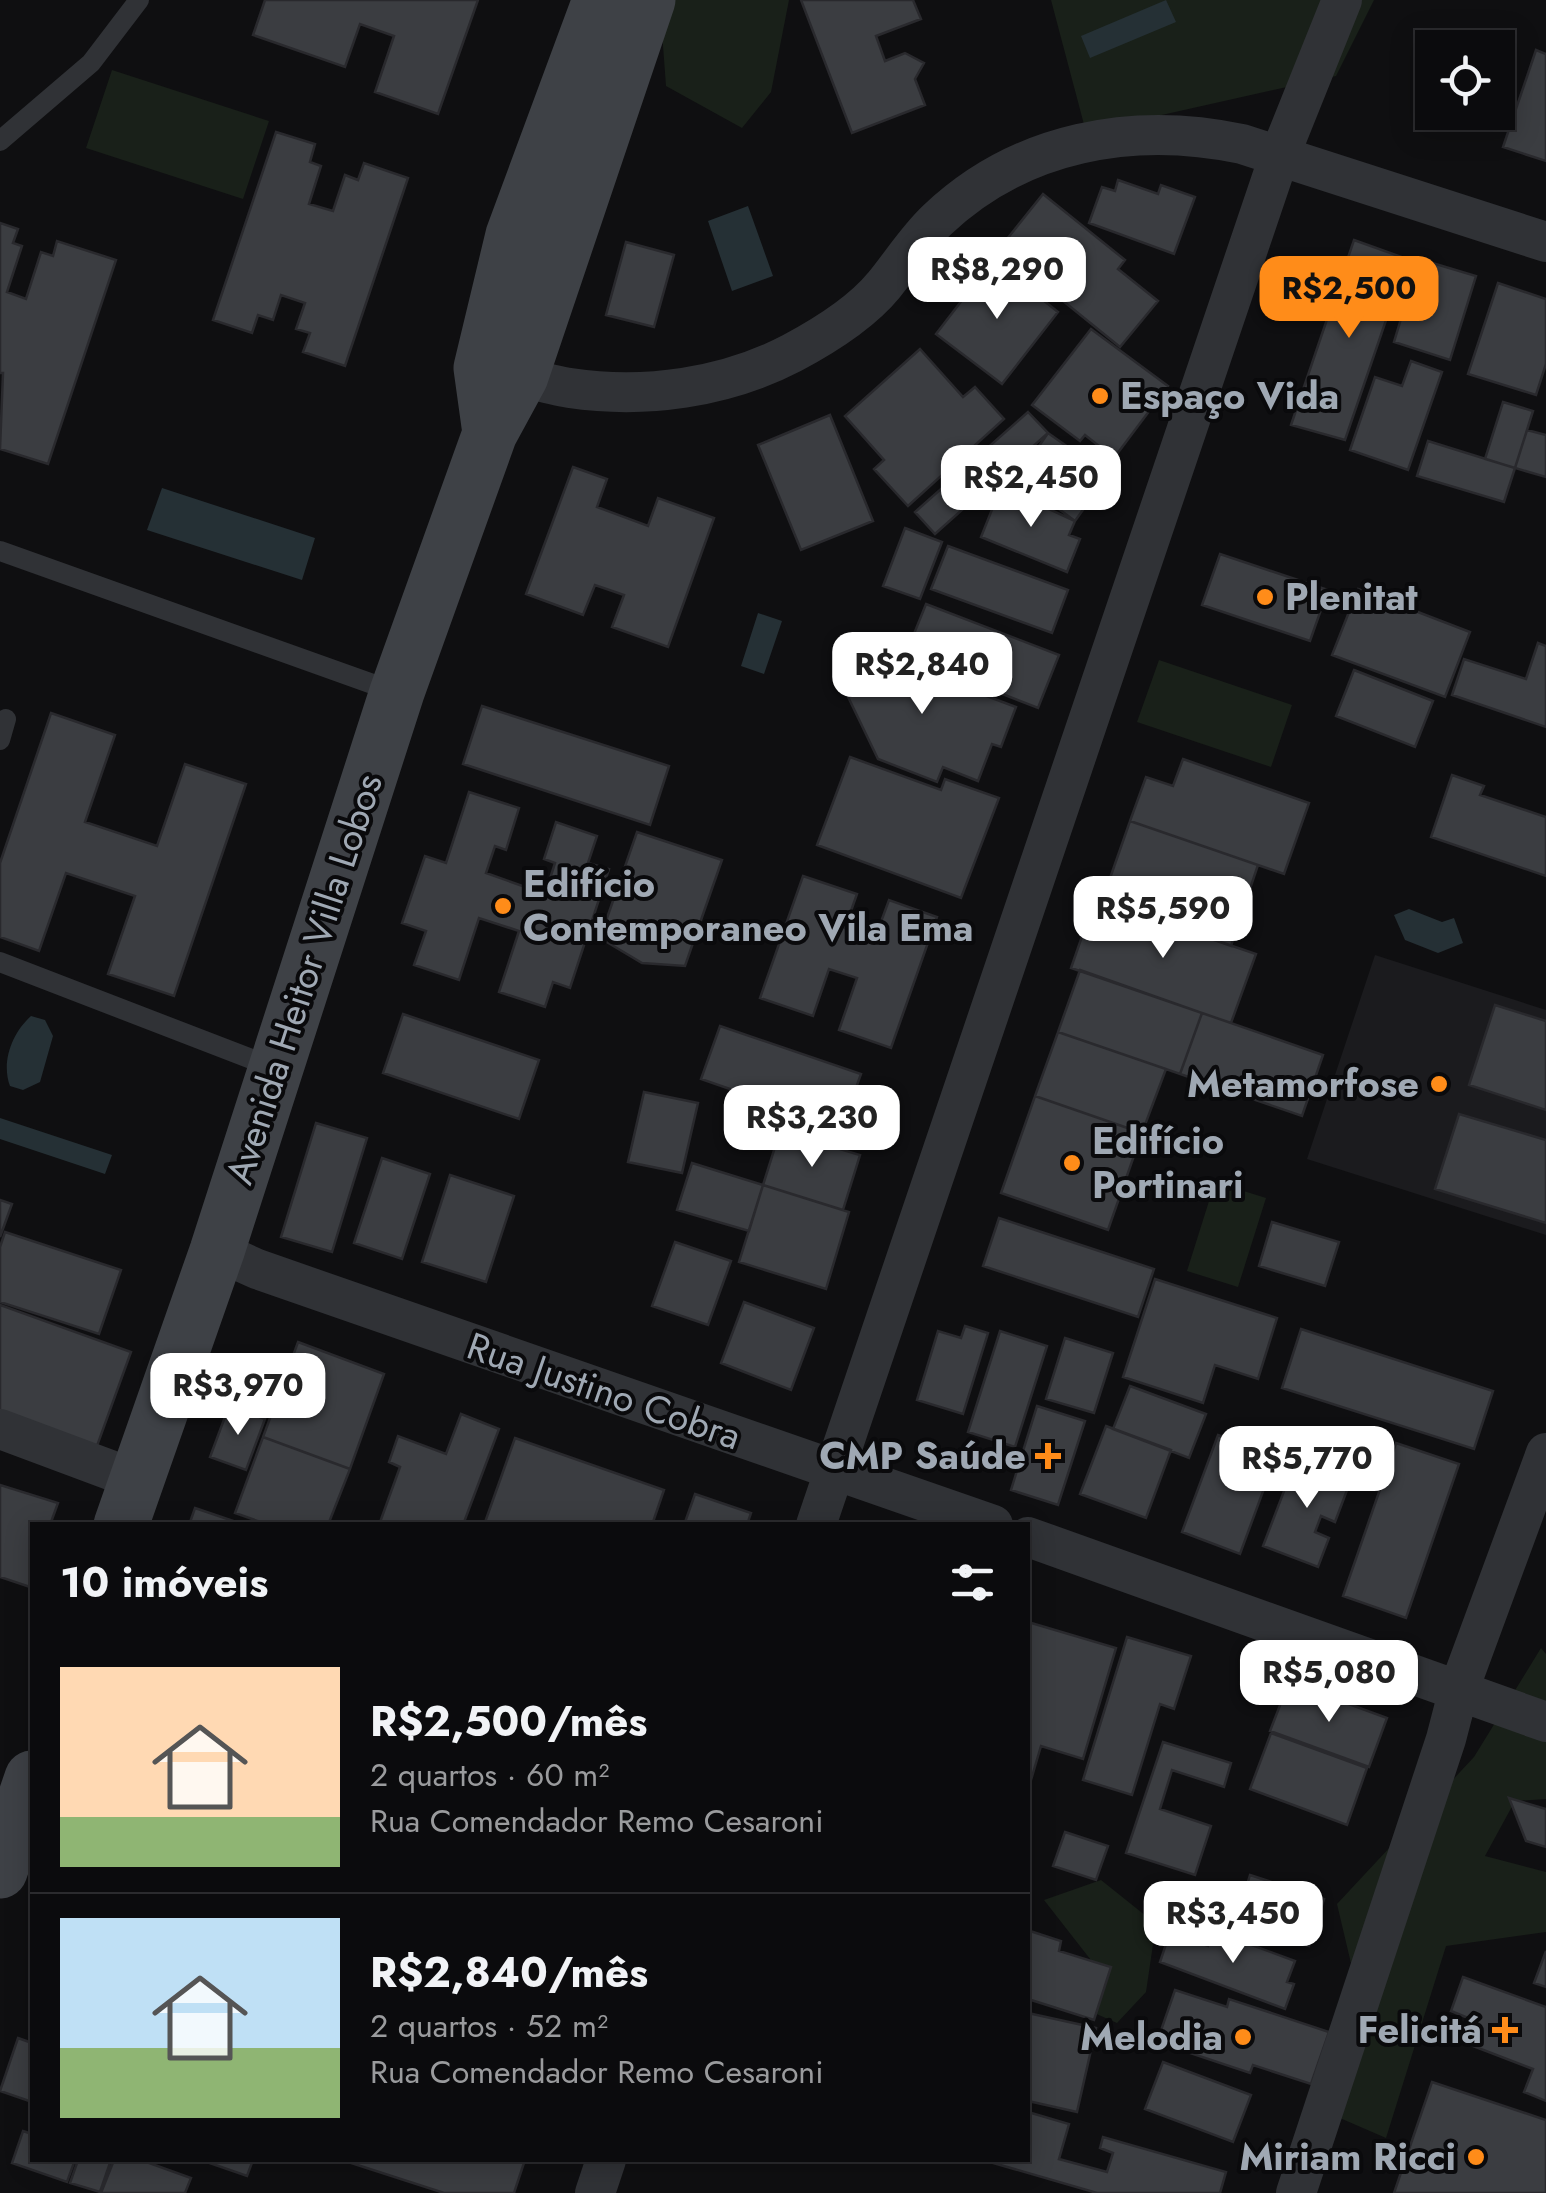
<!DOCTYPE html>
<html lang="pt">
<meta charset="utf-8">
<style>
body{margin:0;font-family:Jost,sans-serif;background:#141416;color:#f1f3f6;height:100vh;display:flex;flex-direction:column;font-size:38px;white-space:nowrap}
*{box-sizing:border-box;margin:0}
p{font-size:32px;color:#9a9b9d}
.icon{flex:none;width:55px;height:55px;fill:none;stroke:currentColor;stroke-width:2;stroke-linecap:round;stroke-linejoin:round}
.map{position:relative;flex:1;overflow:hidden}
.details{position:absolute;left:30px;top:1522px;width:1000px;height:640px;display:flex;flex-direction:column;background:#0b0b0d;border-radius:0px;box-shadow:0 5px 25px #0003,0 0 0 2px #2b2b2e}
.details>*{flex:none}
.tools{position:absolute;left:1415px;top:30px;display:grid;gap:20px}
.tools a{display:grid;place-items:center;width:100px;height:100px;border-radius:0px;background:#0b0b0d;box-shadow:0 5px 25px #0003,0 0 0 2px #2b2b2e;font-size:50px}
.price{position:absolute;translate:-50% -85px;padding:0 22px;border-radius:20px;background:#fff;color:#222;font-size:32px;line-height:65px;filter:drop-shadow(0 2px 5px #0008)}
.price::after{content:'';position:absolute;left:50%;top:60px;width:30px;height:22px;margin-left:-15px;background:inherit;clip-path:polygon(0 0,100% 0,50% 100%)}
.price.current{background:#ff8c19;color:#111}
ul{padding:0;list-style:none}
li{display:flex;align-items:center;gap:30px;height:250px;padding:0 30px}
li+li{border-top:2px solid #2b2b2e}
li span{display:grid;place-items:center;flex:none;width:280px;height:200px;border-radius:0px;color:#555}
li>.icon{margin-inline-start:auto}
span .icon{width:120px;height:120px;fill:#fffc;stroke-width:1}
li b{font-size:42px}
h2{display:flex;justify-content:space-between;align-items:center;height:120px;padding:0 30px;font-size:42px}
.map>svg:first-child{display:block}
</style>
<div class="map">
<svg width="1546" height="2193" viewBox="0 0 1546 2193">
<rect width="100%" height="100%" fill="#0f0f11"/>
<path fill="#1b1b1e" d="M1375,955L1546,1010V1235L1307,1159Z"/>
<path fill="#192019" d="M672,0H789L771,92L742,128L666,86L662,32Z
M1051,0H1374L1336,76L1086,132Z
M112,70L269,121L243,199L86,148Z
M1159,660L1292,705L1271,767L1137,722Z
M1215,1182L1266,1198L1238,1287L1187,1271Z
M1541,1648L1546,1654V1799L1515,1801L1485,1856L1546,1872V1932L1446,1946L1386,2138L1326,2112L1362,2010L1337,1904L1474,1757Z
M1101,1880L1156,1924L1146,1992L1117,2023L1076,2005L1101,1973L1044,1900Z"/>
<path fill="#253035" d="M1166,0L1176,22L1090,58L1081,36Z
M748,206L773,276L732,291L708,221Z
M162,488L315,538L302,580L147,530Z
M758,613L782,621L764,674L741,666Z
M1409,909L1442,922L1454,918L1463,943L1438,953L1405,940L1394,915Z
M31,1016L45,1020L53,1036L40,1082L23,1090L10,1086C1,1062 12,1033 31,1016Z
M0,1118L112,1155L105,1174L0,1139Z"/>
<path fill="#3b3d41" stroke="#29292d" stroke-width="2.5" d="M265,0H478L438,114L375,92L394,36L360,24L345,67L253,35Z
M801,0H913L921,19L876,36L885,61L905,53L924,63L915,79L925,105L852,133Z
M1536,50L1546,54V161L1503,147Z
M276,132L315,144L310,162L321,166L309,204L333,211L345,175L358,180L364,163L408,178L345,366L303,352L310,333L296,329L305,303L281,295L273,320L258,315L252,333L213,320Z
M1118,180L1158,194L1161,185L1195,197L1174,254L1089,223L1102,187L1115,191Z
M1043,194L1125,260L1118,269L1158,301L1120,347L999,249Z
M0,223L18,229L13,243L22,246L7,292L26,299L41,252L53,256L57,241L116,260L48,464L0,449L3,373H0Z
M1354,240L1407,259L1345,440L1291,425Z
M626,242L674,255L654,327L606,315Z
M1419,259L1476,276L1450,360L1394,342Z
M993,260L1058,312L1002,384L936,334Z
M1498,283L1546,299V364L1536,395L1468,374Z
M1091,329L1168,386L1114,458L1085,435L1080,441L1032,405Z
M920,349L963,397L975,387L1004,419L908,506L874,469L884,460L845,416Z
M1411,361L1442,372L1408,470L1350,450L1375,377L1402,386Z
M1503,402L1533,411L1515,468L1485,459Z
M1028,412L1048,433L935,534L915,512Z
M830,415L873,521L801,550L758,445Z
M1527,430L1546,435V477L1515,468Z
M1048,433L1108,475L1075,521L1017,478Z
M1428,441L1515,468L1504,502L1417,476Z
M573,467L607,479L597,507L648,526L658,498L714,518L668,647L612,627L624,595L595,585L583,615L526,594Z
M1001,487L1075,521L1069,535L1080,539L1067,572L981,537Z
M905,528L942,542L920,599L883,586Z
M948,546L1068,590L1052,633L931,589Z
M1220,554L1328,590L1310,641L1202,605Z
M1358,589L1470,632L1445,697L1332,655Z
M926,604L1059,655L1038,708L905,656Z
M1538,643L1546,646V727L1452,695L1464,659L1526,679Z
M848,644L1016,707L1001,747L992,744L978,781L943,767L937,782L878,759L837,674Z
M1354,670L1433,701L1415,747L1336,716Z
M482,706L669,766L650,825L463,764Z
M51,713L115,735L85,822L157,846L185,764L246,784L174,996L108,974L135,896L66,873L39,951L0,937V863Z
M850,757L941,790L945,779L999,798L961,898L817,845Z
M1183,759L1309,803L1284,874L1130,821L1146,777L1173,786Z
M1452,775L1484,786L1480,795L1546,817V876L1431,837Z
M469,792L519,808L506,850L495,846L486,873L545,894L555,863L544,859L556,822L597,836L588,863L609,869L570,988L553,982L545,1007L499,992L519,931L479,918L459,980L414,965L426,931L402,923L425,856L446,863Z
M1130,821L1258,865L1231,946L1102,901Z
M637,832L722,860L685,966L642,963L600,938Z
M803,876L857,894L845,928L875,938L889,900L937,917L891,1048L839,1030L857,978L829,969L813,1016L760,998Z
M1095,899L1256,954L1231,1023L1071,968Z
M1080,970L1202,1013L1180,1074L1058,1032Z
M1495,1005L1546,1021V1110L1469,1085Z
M1202,1013L1323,1055L1302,1116L1180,1074Z
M403,1014L539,1060L519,1119L383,1073Z
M720,1026L861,1074L852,1099L881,1109L871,1138L701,1079Z
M1058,1032L1166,1069L1142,1133L1035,1096Z
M644,1092L698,1103L682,1173L628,1162Z
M1035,1096L1142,1133L1108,1230L1001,1193Z
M1459,1114L1546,1140V1223L1435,1189Z
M316,1123L367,1138L332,1252L281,1237Z
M780,1131L860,1155L843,1210L763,1185Z
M382,1158L430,1174L402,1259L354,1243Z
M692,1163L763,1185L749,1231L677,1210Z
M450,1175L514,1196L486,1282L422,1262Z
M763,1185L849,1212L826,1289L739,1262Z
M0,1200L12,1204L0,1237Z
M999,1218L1154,1269L1138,1317L983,1266Z
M1272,1222L1339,1242L1325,1286L1259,1266Z
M5,1232L121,1270L99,1334L0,1302V1247Z
M675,1242L731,1261L708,1325L652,1306Z
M1155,1279L1277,1318L1258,1379L1215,1365L1203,1403L1123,1377Z
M744,1302L814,1328L791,1390L721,1363Z
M0,1305L131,1352L97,1446L0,1412Z
M965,1326L988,1333L963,1414L917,1400L938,1331L961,1338Z
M1301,1329L1493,1391L1474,1449L1282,1388Z
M1000,1331L1047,1346L1015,1447L968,1432Z
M1065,1338L1113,1353L1094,1413L1046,1399Z
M298,1342L384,1374L350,1469L263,1437Z
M1130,1386L1206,1414L1189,1458L1113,1429Z
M229,1406L265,1419L246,1470L210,1457Z
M1037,1406L1085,1421L1058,1505L1011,1490Z
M461,1414L499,1429L463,1525H379L400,1467L389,1462L398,1436L446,1454Z
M1106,1426L1171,1450L1146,1518L1080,1494Z
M1218,1435L1276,1456L1240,1554L1182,1532Z
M263,1437L350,1469L328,1525H269L235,1513Z
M515,1438L664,1490L652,1525H484Z
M1396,1443L1459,1464L1406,1618L1343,1596Z
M1297,1457L1352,1477L1335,1522L1321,1516L1315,1532L1329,1538L1318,1567L1263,1546Z
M0,1485L58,1503L50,1525H32L30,1587L0,1577Z
M695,1494L751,1513L747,1525H684Z
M195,1508L245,1525H189Z
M1028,1622L1116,1648L1083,1759L1041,1746L1031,1780L1028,1779Z
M1127,1637L1191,1656L1174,1709L1160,1704L1132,1795L1083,1780Z
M1289,1682L1387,1718L1369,1767L1270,1731Z
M1271,1733L1367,1768L1347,1825L1250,1789Z
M1163,1742L1231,1763L1224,1787L1172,1770L1160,1809L1211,1826L1195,1875L1126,1853Z
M1509,1798L1546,1809V1847L1526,1841Z
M1065,1832L1108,1846L1096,1880L1053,1866Z
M1250,1875L1324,1899L1309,1946L1235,1923Z
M1030,1931L1061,1941L1059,1951L1111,1967L1094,2020L1028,1999Z
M1214,1931L1295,1961L1287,1982L1294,1984L1285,2009L1160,1962L1170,1932L1208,1946Z
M1546,1951V1987L1534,1983Z
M1463,1977L1546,2007V2101L1524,2092L1533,2069L1460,2041L1468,2018L1451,2011Z
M1175,1990L1227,2007L1229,1999L1329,2032L1311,2084L1253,2065L1250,2073L1157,2042Z
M1028,2013L1096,2028L1077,2112L1028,2101Z
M18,2038L32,2043V2102L0,2091Z
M1163,2062L1251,2095L1233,2142L1145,2109Z
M1432,2082L1546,2120V2193H1394Z
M1028,2112L1069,2124L1059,2159L1107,2172L1113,2153L1100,2148L1103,2137L1226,2172L1220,2193H1097L983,2160H1028Z
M23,2131L32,2134V2160H75L67,2182L12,2163Z
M78,2160H111L100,2192L70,2183Z
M114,2160H141L191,2178L185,2193H101Z
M201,2160H253L247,2176Z
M342,2160H525L514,2193H444Z"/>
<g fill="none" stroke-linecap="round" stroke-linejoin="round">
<path stroke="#303236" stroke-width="20" d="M0,141L91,63L139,0
M0,551L395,692
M0,740L6,719
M0,962L272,1067"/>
<path stroke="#303236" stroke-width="40" d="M496,371C521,376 545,384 570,388C645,399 725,388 792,353C824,336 861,313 884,285C902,263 916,240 937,220C1020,141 1133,121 1242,144L1546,242
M217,1251L257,1269L993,1525
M0,1429L137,1480
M816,1525L1279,157L1342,0
M1028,1537L1546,1722
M595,2193L606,2160
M1296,2193L1446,1739L1459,1689L1546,1453"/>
<path stroke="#3e4146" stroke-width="55" d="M490,433L481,368L513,235L600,0
M121,1525L217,1251L397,692L490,433L521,376L648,0
M0,1871L32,1778"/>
</g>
<g fill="#ff8c19" stroke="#0a0a0c" stroke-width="4">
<circle cx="1100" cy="396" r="10"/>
<circle cx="1265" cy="597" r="10"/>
<circle cx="503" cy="906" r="10"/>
<circle cx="1439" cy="1084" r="10"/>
<circle cx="1072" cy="1163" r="10"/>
<path d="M1043 1441h10v10h10v10h-10v10h-10v-10h-10v-10h10z"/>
<path d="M1500 2015h10v10h10v10h-10v10h-10v-10h-10v-10h10z"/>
<circle cx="1243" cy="2037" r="10"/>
<circle cx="1476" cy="2157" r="10"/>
</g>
<g text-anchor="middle" stroke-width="8" stroke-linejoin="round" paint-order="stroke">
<g font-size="38" font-weight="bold" fill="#9fa8b3" stroke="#0a0a0c" text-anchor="end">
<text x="1120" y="409" text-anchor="start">Espaço Vida</text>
<text x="1285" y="610" text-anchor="start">Plenitat</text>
<text x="523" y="897" text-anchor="start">Edifício<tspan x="523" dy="44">Contemporaneo Vila Ema</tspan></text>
<text x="1419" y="1097">Metamorfose</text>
<text x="1092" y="1154" text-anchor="start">Edifício<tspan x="1092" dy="44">Portinari</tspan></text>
<text x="1026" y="1469">CMP Saúde</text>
<text x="1482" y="2043">Felicitá</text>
<text x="1223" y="2050">Melodia</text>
<text x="1456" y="2170">Miriam Ricci</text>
</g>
<g font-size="38" fill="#9fa8b3" stroke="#0a0a0c">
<text transform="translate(304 979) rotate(-72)" y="13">Avenida Heitor Villa Lobos</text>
<text transform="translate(604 1391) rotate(19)" y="13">Rua Justino Cobra</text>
</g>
</g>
</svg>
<div class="tools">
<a><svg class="icon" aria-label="locate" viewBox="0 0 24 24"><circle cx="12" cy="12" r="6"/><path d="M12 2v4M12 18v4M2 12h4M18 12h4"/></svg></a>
</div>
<b class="price" style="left:997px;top:322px">R$8,290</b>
<b class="price current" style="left:1349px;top:341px">R$2,500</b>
<b class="price" style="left:1031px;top:530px">R$2,450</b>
<b class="price" style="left:922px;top:717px">R$2,840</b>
<b class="price" style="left:1163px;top:961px">R$5,590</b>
<b class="price" style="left:812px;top:1170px">R$3,230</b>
<b class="price" style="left:238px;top:1438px">R$3,970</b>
<b class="price" style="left:1307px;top:1511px">R$5,770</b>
<b class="price" style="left:1329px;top:1725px">R$5,080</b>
<b class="price" style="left:1233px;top:1966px">R$3,450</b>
<section class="details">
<h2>10 imóveis<svg class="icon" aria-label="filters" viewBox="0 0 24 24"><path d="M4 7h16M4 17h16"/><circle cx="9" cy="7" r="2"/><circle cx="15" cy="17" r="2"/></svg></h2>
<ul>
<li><span style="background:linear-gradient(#ffd9b3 75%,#8fb573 0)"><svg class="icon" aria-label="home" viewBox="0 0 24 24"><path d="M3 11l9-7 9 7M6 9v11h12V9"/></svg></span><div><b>R$2,500/mês</b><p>2 quartos · 60 m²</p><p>Rua Comendador Remo Cesaroni</p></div></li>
<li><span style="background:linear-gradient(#bfe0f5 65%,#8fb573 0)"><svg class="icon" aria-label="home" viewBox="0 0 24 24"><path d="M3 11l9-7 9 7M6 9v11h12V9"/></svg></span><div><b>R$2,840/mês</b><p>2 quartos · 52 m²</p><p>Rua Comendador Remo Cesaroni</p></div></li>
</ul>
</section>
</div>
